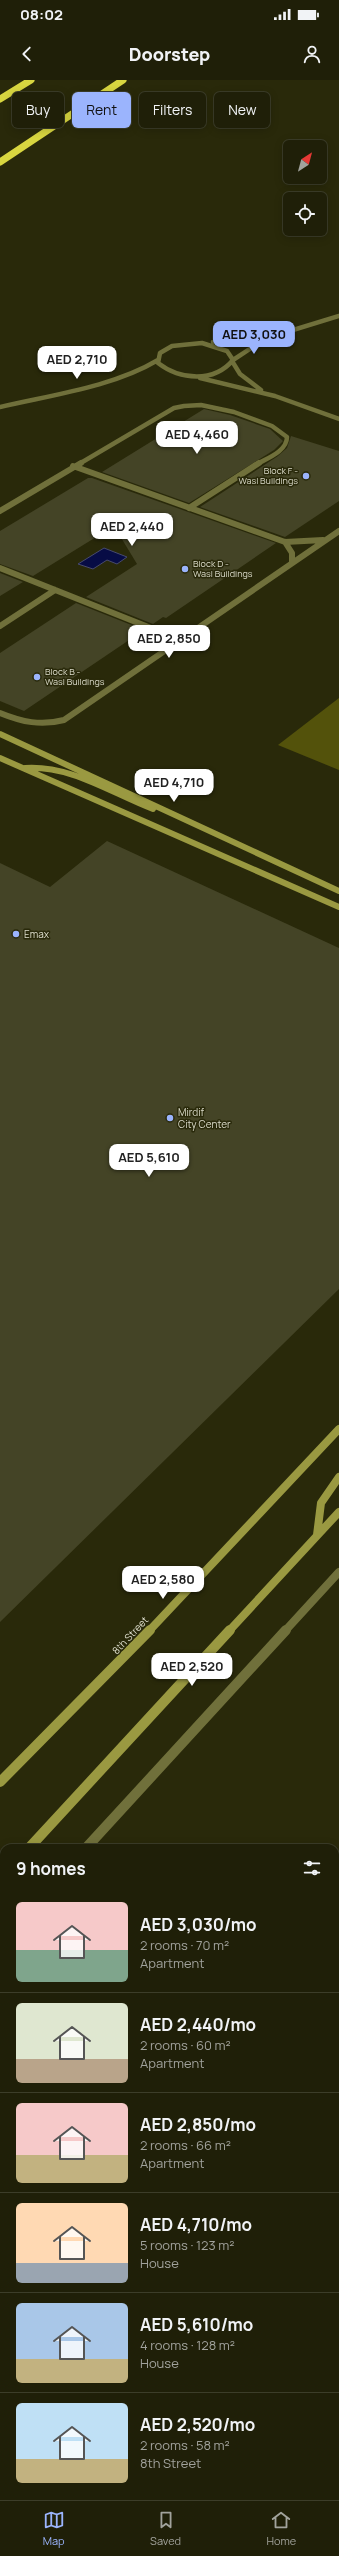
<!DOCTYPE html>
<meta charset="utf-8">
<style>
body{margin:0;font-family:Manrope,sans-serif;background:#272712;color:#f1f3f6;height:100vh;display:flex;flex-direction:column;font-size:15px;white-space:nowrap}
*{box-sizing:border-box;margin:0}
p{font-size:13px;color:#a1a29c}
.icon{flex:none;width:22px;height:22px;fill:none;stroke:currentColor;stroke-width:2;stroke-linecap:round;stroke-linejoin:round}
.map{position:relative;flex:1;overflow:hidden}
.details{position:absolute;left:0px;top:1764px;width:339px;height:656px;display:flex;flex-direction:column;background:#1f1f08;border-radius:12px 12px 0 0;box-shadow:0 2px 10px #0003,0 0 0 1px #3c3d29}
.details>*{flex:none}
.banner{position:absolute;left:12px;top:12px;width:315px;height:36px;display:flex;gap:8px}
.needle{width:26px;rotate:36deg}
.controls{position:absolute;left:283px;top:60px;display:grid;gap:8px}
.controls a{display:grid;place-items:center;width:44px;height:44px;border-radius:6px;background:#1f1f08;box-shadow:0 2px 10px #0003,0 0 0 1px #3c3d29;font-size:20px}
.price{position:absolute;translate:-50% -34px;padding:0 9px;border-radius:8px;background:#fff;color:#222;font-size:13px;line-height:26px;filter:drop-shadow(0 1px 2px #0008)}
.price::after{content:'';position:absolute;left:50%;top:24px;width:12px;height:9px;margin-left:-6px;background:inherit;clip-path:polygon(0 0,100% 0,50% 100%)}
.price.active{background:#9bb4fd;color:#111}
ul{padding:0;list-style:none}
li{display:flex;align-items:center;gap:12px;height:100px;padding:0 16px}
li+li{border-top:1px solid #3c3d29}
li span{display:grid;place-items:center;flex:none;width:112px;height:80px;border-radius:6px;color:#555}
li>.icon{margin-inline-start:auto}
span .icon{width:48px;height:48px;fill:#fffc;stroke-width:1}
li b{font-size:17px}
h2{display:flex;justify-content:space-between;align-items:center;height:48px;padding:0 16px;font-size:17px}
.chip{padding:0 14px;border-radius:6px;background:#1f1f08;box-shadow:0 2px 10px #0003,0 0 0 1px #3c3d29;font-size:14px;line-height:36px}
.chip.active{background:#9bb4fd;color:#111}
.status{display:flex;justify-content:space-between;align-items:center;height:28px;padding:0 20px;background:#1f1f08;direction:ltr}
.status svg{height:11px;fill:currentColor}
header{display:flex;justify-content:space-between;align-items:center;height:52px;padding:0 16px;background:#1f1f08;font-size:18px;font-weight:800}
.menu{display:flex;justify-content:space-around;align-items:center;height:56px;border-top:1px solid #3c3d29;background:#1f1f08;font-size:11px;color:#a1a29c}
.menu a{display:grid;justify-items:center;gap:2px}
.menu .active{color:#9bb4fd}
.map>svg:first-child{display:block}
</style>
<div class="status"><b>08:02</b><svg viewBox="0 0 49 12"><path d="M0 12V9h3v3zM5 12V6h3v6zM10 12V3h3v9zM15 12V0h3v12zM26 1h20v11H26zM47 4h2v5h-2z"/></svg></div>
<header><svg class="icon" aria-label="back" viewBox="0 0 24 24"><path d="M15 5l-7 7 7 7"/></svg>Doorstep<svg class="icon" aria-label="person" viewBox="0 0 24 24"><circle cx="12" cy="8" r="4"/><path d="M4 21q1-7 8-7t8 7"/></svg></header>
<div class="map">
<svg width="339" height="2420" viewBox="0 0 339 2420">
<rect width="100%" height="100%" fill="#29290a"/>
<path fill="#53520b" d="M339,618V690L278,665Z"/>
<path fill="#070c45" stroke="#474a6d" d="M104,468L127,477L117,484L107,480L93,489L78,484Z"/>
<path fill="#444426" d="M204,329L230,335L270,349L283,361L274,370L189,423L102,392Z
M291,356L339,371V421L285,457L200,427L278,376L287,368Z
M88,398H92L276,463L166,538L163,537L153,544L86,517L137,484L114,446L33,496L0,484V451Z
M0,493L23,502L0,516Z
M76,523L144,550L24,631L0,621V573Z
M107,761L339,868V1209L0,1542V783L50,807Z"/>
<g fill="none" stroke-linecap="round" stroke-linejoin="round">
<path stroke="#70703b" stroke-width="4.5" d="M213,262L267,258L339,236
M202,263L227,271L233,280C214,303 180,300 158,283L160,273L172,266Z
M233,280L262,261
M232,281L240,294L261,310
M200,298L275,316L339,339
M0,327C51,315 113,307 158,280
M79,384L174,328L184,326L201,325L234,332L272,346L287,357C287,371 268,378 257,384"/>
<path stroke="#70703b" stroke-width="6" d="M73,386L285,462L323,460
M189,428L259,383
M0,431L81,383
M285,462L292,473V483
M0,488L181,560
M0,546L55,510
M0,633C22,642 41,646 64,640L339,451"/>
<path stroke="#70703b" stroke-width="8" d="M285,1551L339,1492"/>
<path stroke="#70703b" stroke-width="10" d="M86,1768L286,1550
M0,1863L4,1858"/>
<path stroke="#9a9941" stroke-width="6" d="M0,654L339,811
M0,678L339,827
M25,688C71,685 111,713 153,729"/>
<path stroke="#9a9941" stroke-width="8" d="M317,1455L321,1423L339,1397
M149,1551L339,1349
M229,1551L339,1432"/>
<path stroke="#9a9941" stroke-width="10" d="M0,1702L150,1550
M29,1768L230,1550
M0,1800L4,1795"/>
<path stroke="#d8d640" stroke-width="7" d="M0,19L31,0
M0,82L123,0"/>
</g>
<g fill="#9bb4fd" stroke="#29290a" stroke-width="1.5">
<circle cx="306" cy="396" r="4"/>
<circle cx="185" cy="489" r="4"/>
<circle cx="37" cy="597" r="4"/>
<circle cx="16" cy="854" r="4"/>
<circle cx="170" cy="1038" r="4"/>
</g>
<g text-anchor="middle" stroke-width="3" stroke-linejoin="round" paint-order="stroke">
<g font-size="9" fill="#dcdccb" stroke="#29290a" text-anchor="start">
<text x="298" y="394" text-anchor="end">Block F -<tspan x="298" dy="10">Wasl Buildings</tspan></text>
<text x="193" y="487">Block D -<tspan x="193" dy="10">Wasl Buildings</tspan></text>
<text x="45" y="595">Block B -<tspan x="45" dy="10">Wasl Buildings</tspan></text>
</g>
<g font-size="10" fill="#dcdccb" stroke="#29290a" text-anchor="start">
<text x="24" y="858">Emax</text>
<text x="178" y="1036">Mirdif<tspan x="178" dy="12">City Center</tspan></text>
</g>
<g font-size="10" fill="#dcdccb" stroke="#29290a">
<text transform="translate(130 1555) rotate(-47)" y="4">8th Street</text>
</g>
</g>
</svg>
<div class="controls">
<a><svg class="needle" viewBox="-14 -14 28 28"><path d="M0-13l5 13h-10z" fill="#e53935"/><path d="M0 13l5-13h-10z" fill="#a1a29c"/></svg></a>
<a><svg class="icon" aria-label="locate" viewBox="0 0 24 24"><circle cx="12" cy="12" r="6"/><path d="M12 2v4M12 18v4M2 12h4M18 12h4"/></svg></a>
</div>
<b class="price active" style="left:254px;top:275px">AED 3,030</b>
<b class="price" style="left:77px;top:300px">AED 2,710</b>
<b class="price" style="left:197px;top:375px">AED 4,460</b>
<b class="price" style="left:132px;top:467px">AED 2,440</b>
<b class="price" style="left:169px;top:579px">AED 2,850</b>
<b class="price" style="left:174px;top:723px">AED 4,710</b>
<b class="price" style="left:149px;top:1098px">AED 5,610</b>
<b class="price" style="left:163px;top:1520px">AED 2,580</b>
<b class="price" style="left:192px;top:1607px">AED 2,520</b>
<div class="banner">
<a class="chip">Buy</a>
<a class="chip active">Rent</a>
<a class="chip">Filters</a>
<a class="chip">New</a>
</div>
<section class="details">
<h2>9 homes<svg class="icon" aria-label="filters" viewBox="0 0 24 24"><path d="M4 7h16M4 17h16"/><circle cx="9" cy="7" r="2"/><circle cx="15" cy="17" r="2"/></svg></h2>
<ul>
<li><span style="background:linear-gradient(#f6c9c9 60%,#7fa58c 0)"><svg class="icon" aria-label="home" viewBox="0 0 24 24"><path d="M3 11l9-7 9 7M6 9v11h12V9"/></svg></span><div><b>AED 3,030/mo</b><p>2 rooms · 70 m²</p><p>Apartment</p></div></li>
<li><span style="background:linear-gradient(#dfe7d0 70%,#b9a48a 0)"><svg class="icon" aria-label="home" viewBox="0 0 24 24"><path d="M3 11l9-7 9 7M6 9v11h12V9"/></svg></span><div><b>AED 2,440/mo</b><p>2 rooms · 60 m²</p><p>Apartment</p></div></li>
<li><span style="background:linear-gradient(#f6c9c9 65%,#c2b280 0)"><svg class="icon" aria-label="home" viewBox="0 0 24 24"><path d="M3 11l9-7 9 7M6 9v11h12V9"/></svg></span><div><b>AED 2,850/mo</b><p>2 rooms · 66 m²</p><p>Apartment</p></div></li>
<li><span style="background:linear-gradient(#ffd9b3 75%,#9aa5b1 0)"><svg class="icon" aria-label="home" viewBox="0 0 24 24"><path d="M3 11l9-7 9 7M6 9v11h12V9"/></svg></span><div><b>AED 4,710/mo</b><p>5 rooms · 123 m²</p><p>House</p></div></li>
<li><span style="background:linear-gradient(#a9c7e8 70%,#c2b280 0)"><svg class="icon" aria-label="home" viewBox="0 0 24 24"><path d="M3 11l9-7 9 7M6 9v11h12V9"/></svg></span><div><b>AED 5,610/mo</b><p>4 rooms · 128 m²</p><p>House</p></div></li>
<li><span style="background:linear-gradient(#bfe0f5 70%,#c2b280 0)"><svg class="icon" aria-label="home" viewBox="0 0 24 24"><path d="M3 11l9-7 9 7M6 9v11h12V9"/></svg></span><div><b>AED 2,520/mo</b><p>2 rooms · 58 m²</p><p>8th Street</p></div></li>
</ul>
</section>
</div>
<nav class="menu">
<a class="active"><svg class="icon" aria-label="map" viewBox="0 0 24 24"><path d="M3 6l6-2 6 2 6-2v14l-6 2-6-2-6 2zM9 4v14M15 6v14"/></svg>Map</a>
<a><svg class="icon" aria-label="saved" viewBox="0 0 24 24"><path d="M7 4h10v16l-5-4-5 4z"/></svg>Saved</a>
<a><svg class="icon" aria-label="home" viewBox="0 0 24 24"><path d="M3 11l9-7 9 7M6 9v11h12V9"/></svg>Home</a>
</nav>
